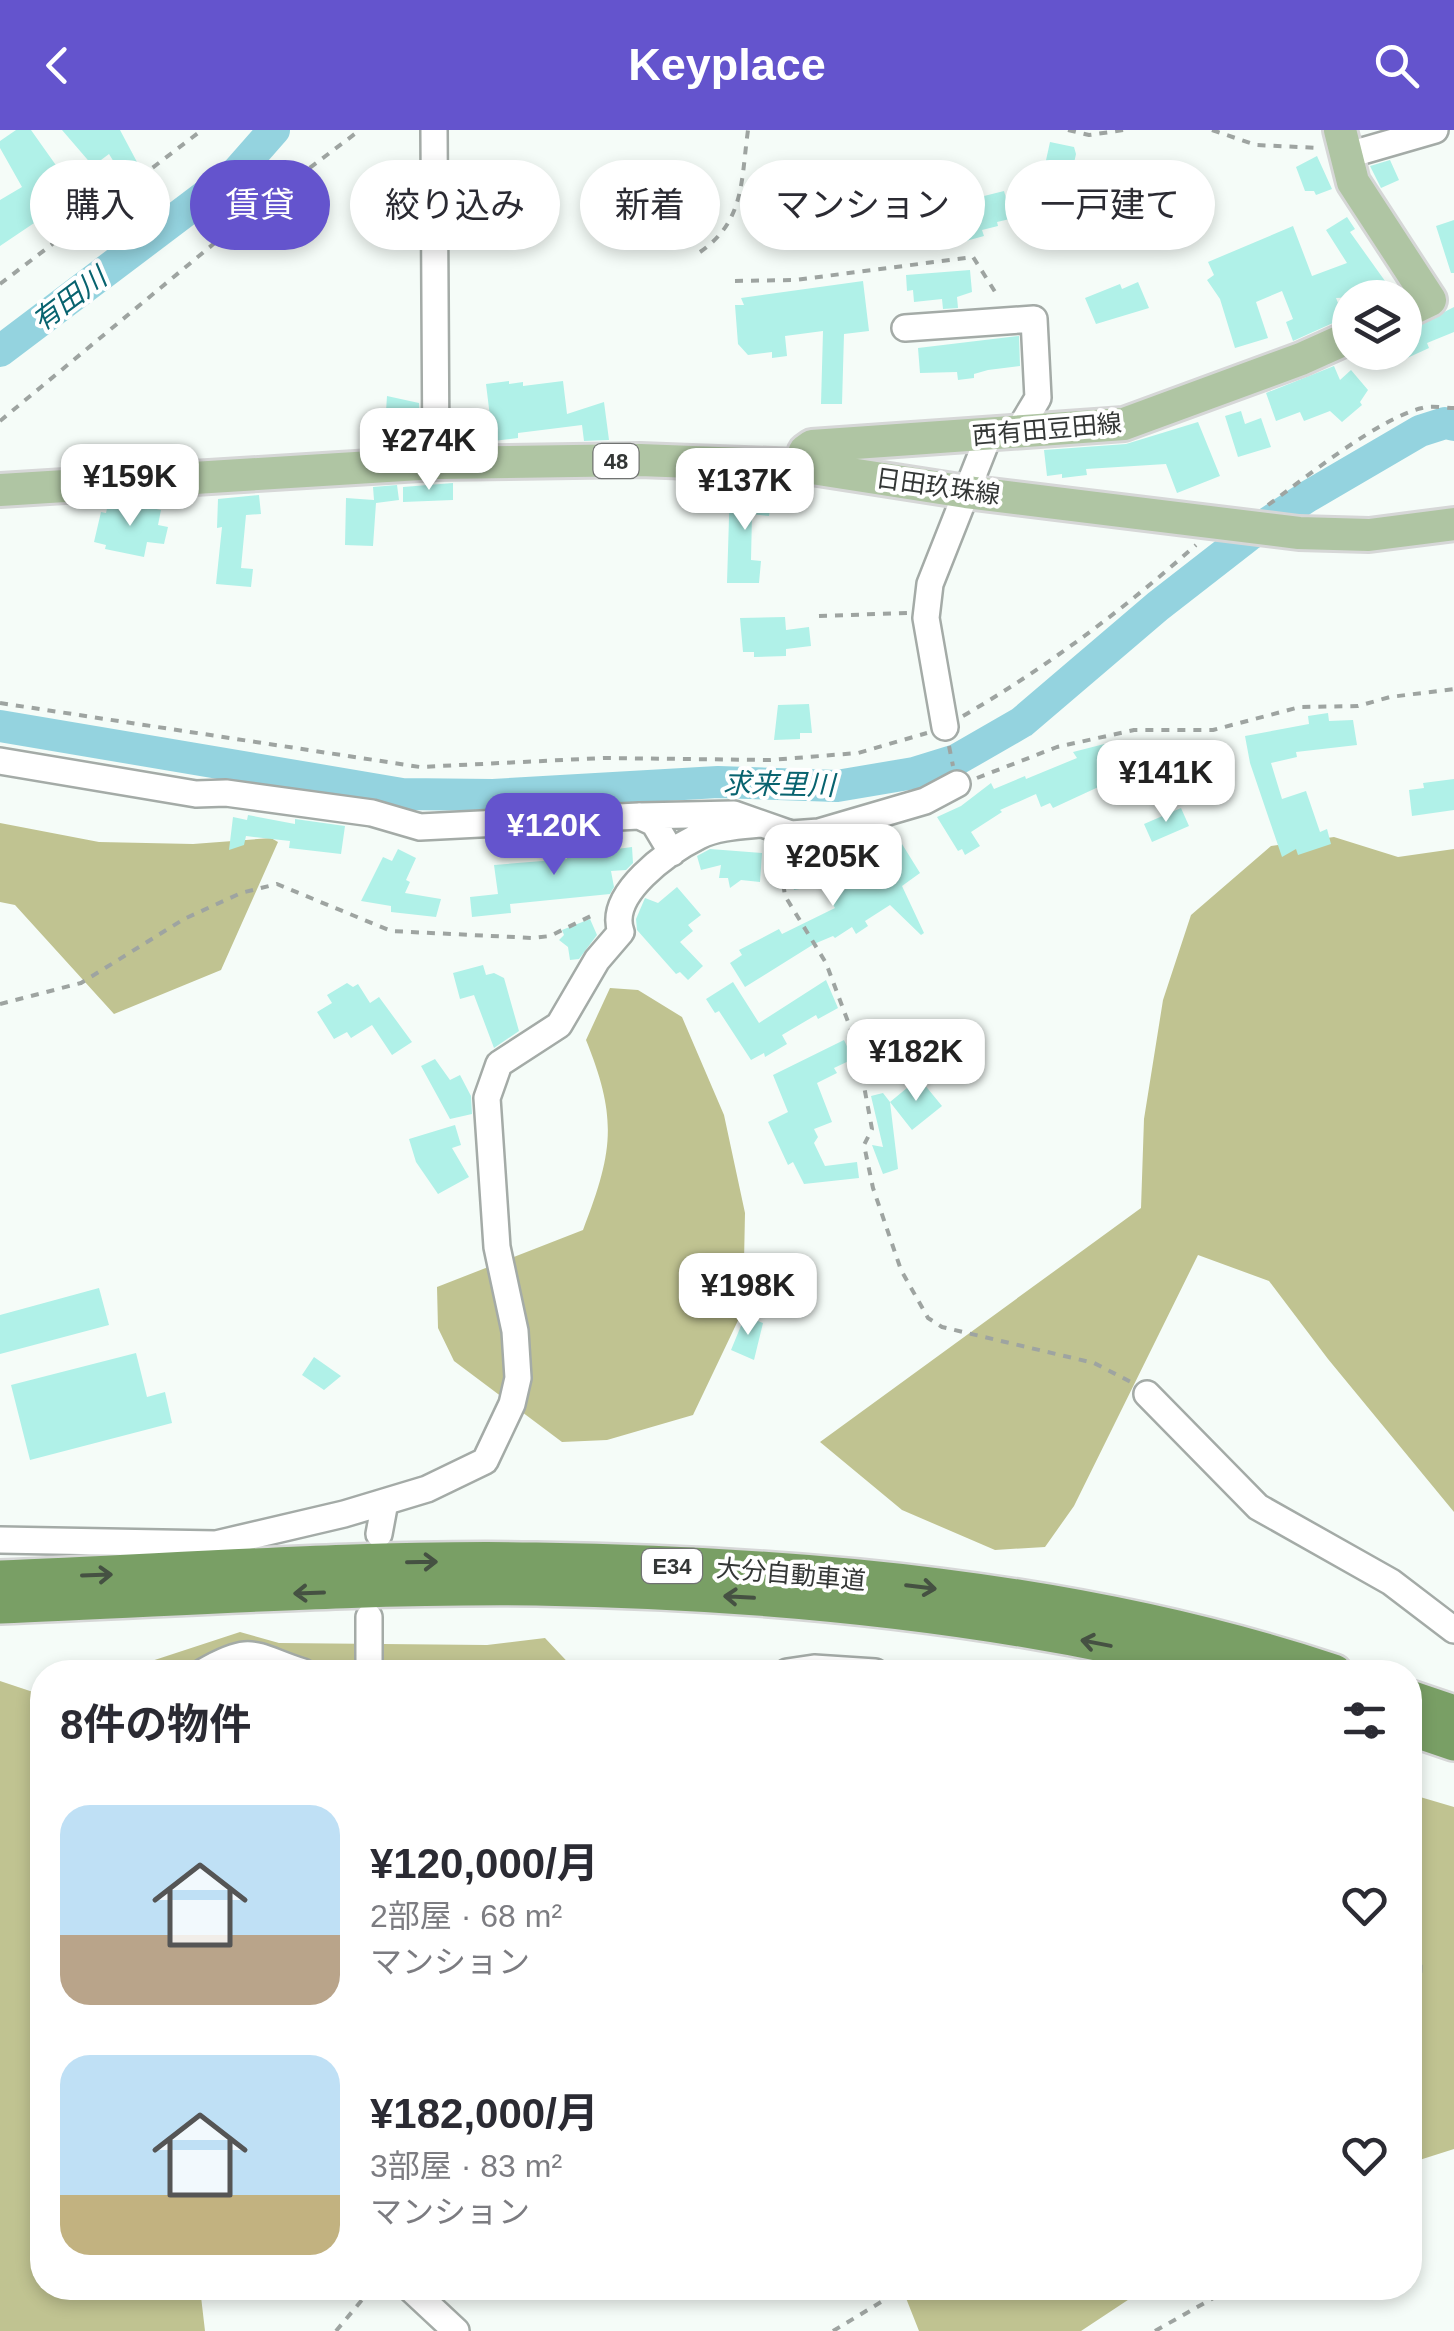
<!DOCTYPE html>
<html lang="ja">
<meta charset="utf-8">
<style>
body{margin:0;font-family:Helvetica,"Noto Sans JP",sans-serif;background:#f7f7f7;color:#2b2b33;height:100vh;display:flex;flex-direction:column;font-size:38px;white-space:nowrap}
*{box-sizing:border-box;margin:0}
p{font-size:32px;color:#7c7c81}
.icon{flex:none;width:55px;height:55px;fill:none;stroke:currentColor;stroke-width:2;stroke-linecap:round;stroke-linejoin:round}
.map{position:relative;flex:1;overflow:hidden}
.drawer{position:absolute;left:30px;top:1530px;width:1392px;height:640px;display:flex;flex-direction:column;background:#fff;border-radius:40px;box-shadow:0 5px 15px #0003}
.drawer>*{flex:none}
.hud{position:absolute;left:30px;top:30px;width:1395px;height:90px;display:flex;gap:20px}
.fabs{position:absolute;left:1332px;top:150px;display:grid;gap:20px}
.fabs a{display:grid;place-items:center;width:90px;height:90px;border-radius:50%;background:#fff;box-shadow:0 5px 15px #0003;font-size:50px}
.price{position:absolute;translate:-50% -85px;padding:0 22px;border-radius:20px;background:#fff;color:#222;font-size:32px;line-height:65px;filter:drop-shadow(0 2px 5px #0008)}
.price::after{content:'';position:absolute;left:50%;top:60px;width:30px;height:22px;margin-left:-15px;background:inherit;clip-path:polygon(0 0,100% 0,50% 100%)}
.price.on{background:#6454cd;color:#fff}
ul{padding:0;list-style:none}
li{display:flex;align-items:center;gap:30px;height:250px;padding:0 30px}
li span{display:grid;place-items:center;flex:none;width:280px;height:200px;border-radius:30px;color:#555}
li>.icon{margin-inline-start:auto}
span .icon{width:120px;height:120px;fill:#fffc;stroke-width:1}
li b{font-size:42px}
h2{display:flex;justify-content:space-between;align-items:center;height:120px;padding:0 30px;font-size:42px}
.pill{padding:0 35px;border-radius:45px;background:#fff;box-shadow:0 5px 15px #0003;font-size:35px;line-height:90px}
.pill.on{background:#6454cd;color:#fff}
header{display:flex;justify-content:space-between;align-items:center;height:130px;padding:0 30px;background:#6454cd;color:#fff;font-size:45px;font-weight:800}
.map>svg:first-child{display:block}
</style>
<header><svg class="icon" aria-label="back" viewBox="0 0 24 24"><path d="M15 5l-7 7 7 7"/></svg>Keyplace<svg class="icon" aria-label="search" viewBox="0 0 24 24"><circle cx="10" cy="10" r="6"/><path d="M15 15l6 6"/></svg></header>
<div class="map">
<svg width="1454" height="2201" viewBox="0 0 1454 2201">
<rect width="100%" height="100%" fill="#f5fcf8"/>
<path fill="#c0c391" d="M0,693L99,712L193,714L271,708L278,712L221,840L114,884L15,775L0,772Z
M1334,707L1398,727L1454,719V1382L1328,1229L1269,1151L1198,1125L1074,1376L1045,1417L995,1420L902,1380L820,1312L1141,1078L1144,989L1163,870L1191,785L1271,716Z
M610,858L638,860L682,887L724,985L745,1083L743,1180L693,1285L607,1310L562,1312L454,1231L438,1198L437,1157L583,1100C613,1022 618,989 586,910Z
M240,1502L279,1513L487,1515L545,1508L577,1542H118Z
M0,1551L33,1562L42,1560V2158H200L205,2201H0Z
M1410,1664L1454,1677V2019L1410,2033Z
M902,2158H1146L1081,2201H919Z"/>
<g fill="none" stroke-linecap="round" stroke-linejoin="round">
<path stroke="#94d3df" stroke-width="32" d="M0,221L237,42L274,0
M0,596L402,664L493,665L718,652L837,656L914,643L956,630L1022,592L1158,476L1248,406L1307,367L1420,301L1445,293L1454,295"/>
</g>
<path fill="#b0f1e8" d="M16,0H31L65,48L79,39L89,56L0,116V70L22,57L0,18V11Z
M62,0H120L137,32L120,42L109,24L93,36Z
M1050,12L1074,17L1076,24L1070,51L1061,54L1054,89L1034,85Z
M1317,26L1332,59L1316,65L1314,61H1305L1296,37Z
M1390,30L1399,50L1381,58L1370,36Z
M1004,61L1006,68L1016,66L1022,86L997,92L998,96L982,100L984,106L948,116L944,96L961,93L962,76L976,68Z
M1347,87L1355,99L1350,102L1395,165L1336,168L1344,188L1293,211L1286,192L1293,189L1282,161L1256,172L1268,208L1235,218L1220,169L1207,150L1214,145L1208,132L1293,96L1312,146L1347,133L1326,100Z
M1454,90V143H1451L1436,96Z
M970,140L972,162L957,167L958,178L943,179L942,169L914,172L913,160L907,161L906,145Z
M863,151L869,201L844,204L842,274H821L823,201L785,206L787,226L772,228V222L748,225L738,214L735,175H744L741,168Z
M1138,152L1149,178L1096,194L1085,168L1120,154L1122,159Z
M1454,177V202L1427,213L1429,218L1405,229V202Z
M1019,206L1020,236L988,240L974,244V248L958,250L957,242L920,243L918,218Z
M1334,236L1340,250L1351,240L1368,260L1360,272L1362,275L1342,292L1330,281L1304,291L1300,282L1276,291L1266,263Z
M509,251V254L523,252V256L563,251L567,284L604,272L609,310L584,311L582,295L518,303V308L493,311L486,254Z
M387,266L419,273L420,304L398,303V313L384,312Z
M1241,281L1245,294L1261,288L1271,317L1238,327L1225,286Z
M1198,292L1220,346L1177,363L1166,334L1086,339L1087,345L1062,348V344L1047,346L1044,320L1126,314Z
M453,353V370L403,372V357Z
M397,355L399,370L376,373L373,416L345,415L346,368L374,370L373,357Z
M730,356L773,361L769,386L752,384L751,430L761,431L759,453H727Z
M259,365L261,384L246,385L241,438L253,439L251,457L216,454L222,397L217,398L218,369Z
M129,373L161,380L158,395L168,397L164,414L147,412L144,427L105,419L106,415L94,412L101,382L106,383L108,374Z
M785,487L786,500L809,497L811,516L786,519V526L754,527V522H743L740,488Z
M809,574L812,603H800V609L774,610L778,575Z
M1328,583L1329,591L1353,590L1357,615L1296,622L1297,627L1271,633L1282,669L1306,661L1320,702L1327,699L1331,714L1298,725L1296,719L1282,727L1250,633L1245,606L1309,594L1308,586Z
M1116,611L1119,623L1155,614L1167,652L1118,669L1107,653L1053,678L1050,673L1041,677L1036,664L1000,680L1002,682L971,702L980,716L965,725L962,719L958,721L937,687L961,676L991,653L994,659L1025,646L1026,649L1077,628L1073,622Z
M1454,649V680L1412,686L1409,660L1424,658L1423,653Z
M1181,678L1189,696L1152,712L1144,694Z
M248,685L295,694V689L345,696L341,724L289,718L290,711L246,706L244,715L229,720L233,687L247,690Z
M585,705L587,723L632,717L633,733L626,740L611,741L614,757L610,764L510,774L511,783L472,787L470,767L498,764L494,735L567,729L564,706Z
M902,714L920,743L902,756L924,803L921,805L890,775L865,791L868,796L856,804L852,797L835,808L833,806L814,814L745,857L730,833L742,825L739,820L779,799L782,804L835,778L821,755L794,760L790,737L806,735L803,723L832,716L844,760Z
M398,719L416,728L406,750L410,752L405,763L441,769L436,787L391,782V776L361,771L383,727L392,731Z
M710,719L762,723L760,752L741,750L730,758L728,748H719L721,735L701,740L697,726Z
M677,757L701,785L688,795L693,801L680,812L703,836L688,850L680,842L676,844L637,800L636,789L645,768L658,773Z
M590,789L597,805L579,829L570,830L568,817L559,810L564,805L562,800Z
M483,835L486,845L494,843L504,848L519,901L494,918L474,865L460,869L453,843Z
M826,850L838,878L818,889L816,885L782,905L787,914L765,927L764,923L751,930L719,881L715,883L706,869L733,852L759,893Z
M347,853L353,857L358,854L370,873L379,867L412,912L392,925L372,895L351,908L347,902L334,909L317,882L332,873L327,865Z
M844,910L853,929L834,938L837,943L817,953L832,992L814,999L818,1007L814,1013L825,1036L857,1032L859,1048L804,1054L793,1032L788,1035L768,992L788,982L773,945Z
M435,929L450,950L460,945L471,966L472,984L450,989L421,936Z
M919,948L942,976L912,1000L890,972Z
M883,963L890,972L898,1039L883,1044L872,1015L883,1017L871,966Z
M455,995L461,1015L452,1018L469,1047L438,1064L416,1032L409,1009Z
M99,1158L109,1195L0,1224V1185Z
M745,1186L763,1193L754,1230L731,1220Z
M136,1223L147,1267L165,1262L172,1293L30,1330L11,1255Z
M314,1227L341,1246L324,1260L302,1245Z"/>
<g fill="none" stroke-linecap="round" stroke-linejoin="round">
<defs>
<path id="minor" d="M434,0L436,333
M1345,26L1435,0
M905,198L1034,189L1038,268L1017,303
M945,597L926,488L930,454L989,305
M0,631L196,664L226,663L372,683L420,697L639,686L654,693L672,723
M640,686L734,684L791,704L819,702L925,671L957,654
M1147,1264L1258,1377L1391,1452L1454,1500
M379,1404L385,1372
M0,1410L216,1414L344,1384L427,1359L485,1331L512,1274L518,1248L515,1201L497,1117L487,968L499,934L559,895L597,830L621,802C607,764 669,721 699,706C717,697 741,696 761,694
M369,1487V1542
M203,1542C253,1513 253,1526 303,1542
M787,1542L814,1538L875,1542
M410,2158L456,2201"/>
<path id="major" d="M1340,0L1353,52L1430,170L1405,182
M799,336L805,321L812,316L1124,294L1301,229L1350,207
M0,360L436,333L640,330L799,336L966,362L1299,403L1369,405L1454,394"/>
<path id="highway" d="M0,1448C178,1441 358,1427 536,1430C802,1434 1080,1458 1334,1542
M0,1476C178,1469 358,1456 536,1458C767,1462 1001,1484 1225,1542
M1410,1568L1454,1583
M1410,1598L1454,1613"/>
</defs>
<use href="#minor" stroke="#a4aba7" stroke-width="30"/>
<use href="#major" stroke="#d6d7d7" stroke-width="38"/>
<use href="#highway" stroke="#d6d7d7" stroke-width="40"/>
<path stroke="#9ea4a1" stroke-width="4" stroke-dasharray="8 8" stroke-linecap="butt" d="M1068,0L1089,5L1124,0
M1212,0L1256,15L1319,18
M700,122C745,91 741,50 748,0
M735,151L795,150L973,127L999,168
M0,154L202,0
M0,291L258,77L360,0
M1268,375C1305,348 1379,288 1422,278C1431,275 1444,278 1454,278
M819,486L907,483
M0,573L420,637L603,628L770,630L858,623L927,603
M963,586C1047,537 1123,480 1196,415
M949,616L953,636
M977,648L1057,617L1134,600H1213L1300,577L1358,576L1390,567L1454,559
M785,723L781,738L785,766L826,833L856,913L872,999L864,1015L873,1058L901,1140L928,1188L942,1197L1094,1233L1131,1252
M0,874L81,853L184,789L241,763L277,754L391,801L533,808L550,806L597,783
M1410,1805C1426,1828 1422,1851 1410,1874
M336,2201L372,2158
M833,2201L891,2166L884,2158
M1155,2201L1231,2158"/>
<use href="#minor" stroke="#fff" stroke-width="25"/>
<use href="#major" stroke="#afc5a3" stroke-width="32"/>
<use href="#highway" stroke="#799f65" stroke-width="35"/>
</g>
<defs><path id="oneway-shaft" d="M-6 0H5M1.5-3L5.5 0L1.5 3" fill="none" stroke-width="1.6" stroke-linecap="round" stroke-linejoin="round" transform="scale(2.5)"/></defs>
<g stroke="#455142">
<use href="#oneway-shaft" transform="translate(422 1432) rotate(-1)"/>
<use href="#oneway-shaft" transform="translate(97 1445) rotate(-2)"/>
<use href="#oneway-shaft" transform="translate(921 1457) rotate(7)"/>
<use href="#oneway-shaft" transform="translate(309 1463) rotate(178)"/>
<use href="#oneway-shaft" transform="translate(739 1467) rotate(-177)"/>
<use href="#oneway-shaft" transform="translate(1096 1513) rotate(-169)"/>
</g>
<g text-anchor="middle" stroke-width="8" stroke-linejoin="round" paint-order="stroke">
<g fill="#fff" stroke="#717372" stroke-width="2.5">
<rect x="593.5" y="314" width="45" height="34" rx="8"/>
<rect x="642" y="1419" width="60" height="34" rx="8"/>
</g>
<g font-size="22" font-weight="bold" fill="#343736">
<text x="616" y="339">48</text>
<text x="672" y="1444">E34</text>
</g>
<g font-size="25" fill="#343736" stroke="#fff">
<text transform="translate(1047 299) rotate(-5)" y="9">西有田豆田線</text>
<text transform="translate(938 356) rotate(8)" y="9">日田玖珠線</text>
<text transform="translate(791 1444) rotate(5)" y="9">大分自動車道</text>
</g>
<g font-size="28" font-style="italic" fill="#08636f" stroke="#fff">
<text transform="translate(69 169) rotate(-37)" y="10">有田川</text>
<text transform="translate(779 654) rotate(1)" y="10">求来里川</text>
</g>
</g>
</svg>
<div class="fabs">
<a><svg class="icon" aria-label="layers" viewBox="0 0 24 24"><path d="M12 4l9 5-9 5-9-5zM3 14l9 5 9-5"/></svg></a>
</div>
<b class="price" style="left:429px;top:363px">¥274K</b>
<b class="price" style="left:130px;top:399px">¥159K</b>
<b class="price" style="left:745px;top:403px">¥137K</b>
<b class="price" style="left:1166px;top:695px">¥141K</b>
<b class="price on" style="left:554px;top:748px">¥120K</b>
<b class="price" style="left:833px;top:779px">¥205K</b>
<b class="price" style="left:916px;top:974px">¥182K</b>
<b class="price" style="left:748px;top:1208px">¥198K</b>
<div class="hud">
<a class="pill">購入</a>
<a class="pill on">賃貸</a>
<a class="pill">絞り込み</a>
<a class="pill">新着</a>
<a class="pill">マンション</a>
<a class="pill">一戸建て</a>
</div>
<section class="drawer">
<h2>8件の物件<svg class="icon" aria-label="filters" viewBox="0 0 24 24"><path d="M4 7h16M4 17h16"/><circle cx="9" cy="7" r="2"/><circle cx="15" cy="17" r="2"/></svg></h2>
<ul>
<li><span style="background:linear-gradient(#bfe0f5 65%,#b9a48a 0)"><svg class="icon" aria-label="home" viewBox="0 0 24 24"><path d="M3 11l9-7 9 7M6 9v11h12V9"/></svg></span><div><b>¥120,000/月</b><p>2部屋 · 68 m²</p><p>マンション</p></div><svg class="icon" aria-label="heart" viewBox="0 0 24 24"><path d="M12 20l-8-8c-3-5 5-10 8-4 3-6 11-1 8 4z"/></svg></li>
<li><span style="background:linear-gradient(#bfe0f5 70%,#c2b280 0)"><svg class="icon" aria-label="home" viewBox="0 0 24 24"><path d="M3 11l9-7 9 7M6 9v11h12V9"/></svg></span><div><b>¥182,000/月</b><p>3部屋 · 83 m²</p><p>マンション</p></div><svg class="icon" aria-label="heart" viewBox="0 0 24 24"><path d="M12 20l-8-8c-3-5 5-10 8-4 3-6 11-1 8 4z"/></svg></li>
</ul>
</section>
</div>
